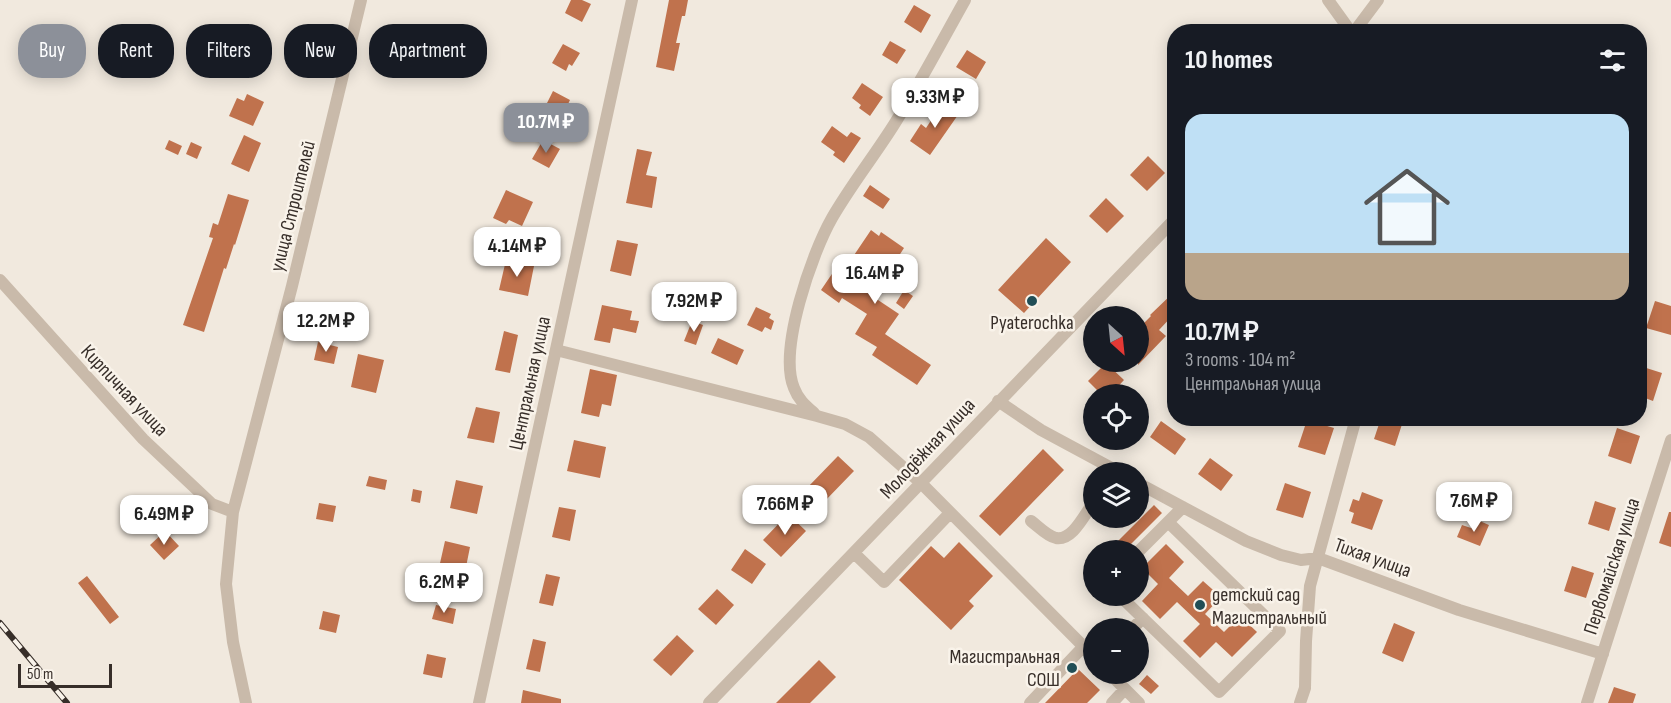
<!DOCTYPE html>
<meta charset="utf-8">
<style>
body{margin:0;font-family:"Sofia Sans Condensed",sans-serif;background:#242831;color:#f1f3f6;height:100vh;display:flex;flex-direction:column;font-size:22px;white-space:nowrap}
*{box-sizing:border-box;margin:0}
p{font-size:20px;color:#9ea1a6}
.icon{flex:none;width:33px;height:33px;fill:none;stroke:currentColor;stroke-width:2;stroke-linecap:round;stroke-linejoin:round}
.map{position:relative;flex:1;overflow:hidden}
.details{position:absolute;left:1167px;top:24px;width:480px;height:402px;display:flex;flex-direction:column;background:#171b24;border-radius:24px;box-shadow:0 3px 15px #0003}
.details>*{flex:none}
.banner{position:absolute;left:18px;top:24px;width:570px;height:54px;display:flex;gap:12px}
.needle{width:39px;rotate:153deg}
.fabs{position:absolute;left:1083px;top:306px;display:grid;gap:12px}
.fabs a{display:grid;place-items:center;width:66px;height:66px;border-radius:50%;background:#171b24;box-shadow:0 3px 15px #0003;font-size:30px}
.scale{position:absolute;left:18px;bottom:15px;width:94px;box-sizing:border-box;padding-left:6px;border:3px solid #372e29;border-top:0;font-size:16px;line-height:21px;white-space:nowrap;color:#372e29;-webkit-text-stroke:4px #f9f3ea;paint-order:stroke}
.price{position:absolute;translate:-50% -51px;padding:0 14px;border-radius:12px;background:#fff;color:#222;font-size:20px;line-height:39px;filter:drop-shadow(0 2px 3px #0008)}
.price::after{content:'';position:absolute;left:50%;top:36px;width:18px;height:14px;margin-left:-9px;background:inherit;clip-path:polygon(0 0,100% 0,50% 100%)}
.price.current{background:#8c9099;color:#fff}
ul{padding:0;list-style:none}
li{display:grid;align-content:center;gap:12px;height:318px;padding:0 18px}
li span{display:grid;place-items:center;height:186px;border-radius:18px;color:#555}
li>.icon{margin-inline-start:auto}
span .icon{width:108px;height:108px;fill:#fffc;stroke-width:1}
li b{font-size:26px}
h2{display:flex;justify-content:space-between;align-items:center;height:72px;padding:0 18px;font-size:26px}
.chip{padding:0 21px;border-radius:24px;background:#171b24;box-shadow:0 3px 15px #0003;font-size:21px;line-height:54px}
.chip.current{background:#8c9099;color:#fff}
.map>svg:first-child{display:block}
</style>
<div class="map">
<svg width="1671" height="703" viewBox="0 0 1671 703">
<rect width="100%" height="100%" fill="#f1e9de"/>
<path fill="#c0724d" d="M571,0H582L591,4L582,22L565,13Z
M669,0H688L685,16H682L676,43H680L674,71L656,67Z
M914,5L931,15L921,33L904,22Z
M414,38L428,43L426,49L430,51L424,67L402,60L408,43L411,44Z
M890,41L906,50L897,64L882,55Z
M563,44L580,53L572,66L569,64L566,71L552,63Z
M967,50L986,62L976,79L956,67Z
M862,83L883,97L870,116L859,108L861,105L852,98Z
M553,91L570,100L564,112L547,103Z
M247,94L264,102L253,126L229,116L237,98L244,101Z
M944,101L960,112L930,155L910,141L921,124L926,128Z
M832,126L847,137L851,132L861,138L844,163L833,155L835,152L821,142Z
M244,135L261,143L249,172L231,164Z
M169,140L182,146L178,155L165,149Z
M543,140L560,149L549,168L532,159Z
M191,142L202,147L197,159L186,154Z
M637,149L652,152L646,175L657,177L652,208L626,203Z
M1148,156L1165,173L1147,191L1130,175Z
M870,185L890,199L883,209L863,196Z
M506,190L533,202L522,226L509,220L506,224L493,218Z
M228,194L249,200L235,245L234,244L226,269L224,268L204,332L183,325L213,238L209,237L213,223L218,225Z
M1106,198L1124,216L1107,233L1089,216Z
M871,230L879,236L881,232L904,248L895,262L886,256L863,290L899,314L885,334L931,365L917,385L872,355L877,347L855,334L867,314L842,298L839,303L821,290L836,268L842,273Z
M1046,238L1071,262L1024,313L998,290Z
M617,240L638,244L631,276L610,271Z
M506,260L534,266L528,296L499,290Z
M904,290L913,296L904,309L896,303Z
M1174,292V314L1159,330L1166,336L1138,365V329L1151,316L1150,315Z
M1655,301L1671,306V335L1646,328Z
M602,305L632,311L630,320L639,321L636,333L613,328L610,343L594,340Z
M756,307L771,314L769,318L774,321L771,330L765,327L762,332L747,325Z
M692,321L703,325L696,345L684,341Z
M504,331L518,335L510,373L495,370Z
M718,338L744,350L737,365L711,353Z
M318,342L338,347L334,364L314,360Z
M358,354L384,360L376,393L351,387Z
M1106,363L1124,380L1111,394H1101L1088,381Z
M1640,366L1662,373L1653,401L1640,396Z
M590,369L617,375L611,406L602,404L599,417L581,413Z
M476,407L500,412L494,443L467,438Z
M1381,418H1404L1395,446L1374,439Z
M1307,420L1334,428L1325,455L1298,447Z
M1161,421L1186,439L1175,455L1150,437Z
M1617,428L1640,436L1631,464L1608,456Z
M574,440L606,447L600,478L567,471Z
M1043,449L1064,470L1000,536L979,516Z
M838,456L854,471L822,504L806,489Z
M1210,458L1233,475L1221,491L1198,474Z
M369,476L387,480L385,490L366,486Z
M456,480L483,486L477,514L450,508Z
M1285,483L1311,492L1303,518L1276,510Z
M413,489L422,491L420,503L411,501Z
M1362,492L1383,500L1372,530L1351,523L1354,513L1349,511L1353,499L1359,501Z
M1595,501L1616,508L1609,531L1588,524Z
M319,503L336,506L333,522L316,519Z
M1154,505L1162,513L1125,550H1109Z
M559,507L576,510L570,541L552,537Z
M1669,512H1671V547L1659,543Z
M788,514L806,531L781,557L763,540Z
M1475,519L1489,525L1480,546L1457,537L1462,525L1471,528Z
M165,531L179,546L164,560L150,545Z
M445,541L470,547L464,577L438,572Z
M959,542L993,576L969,601L974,606L951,630L899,580L931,546L944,558Z
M1166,544L1184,562L1169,578L1188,596L1203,581L1221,597L1205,614L1224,632L1240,616L1257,632L1232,657L1216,642L1200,658L1183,641L1200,624L1177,602L1160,619L1142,601L1158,584L1142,568Z
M745,549L766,564L752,584L731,570Z
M1572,566L1594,573L1586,598L1564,591Z
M546,574L560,577L553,606L539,603Z
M87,576L119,617L110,624L78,583Z
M717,589L734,605L716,625L698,609Z
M436,605L456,609L453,624L432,619Z
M323,611L340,615L336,633L319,629Z
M1394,623L1415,632L1403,662L1382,653Z
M677,635L694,651L671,676L653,660Z
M533,639L546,642L540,672L526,669Z
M427,654L446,658L442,678L423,674Z
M819,660L836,677L810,703H776Z
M1078,669L1100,690L1087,703H1045Z
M1147,675L1159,686L1151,694L1139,684Z
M1614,687L1636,694L1633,703H1608Z
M523,690L561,699V703H521Z"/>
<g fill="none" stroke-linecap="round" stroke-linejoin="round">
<path stroke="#c9baaa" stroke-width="12" d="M1328,0L1351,32
M1354,32L1378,0
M0,280L143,439L212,504L233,512
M556,350L817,416L845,424L869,437L921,483L1094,657
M998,401L1041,430L1119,472
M814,413C805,405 798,399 794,388C778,350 812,253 832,218C851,185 875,155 895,123C920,83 942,41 965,0
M1138,483L1246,541L1281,555L1301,560L1318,558L1459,610L1603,654
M1031,521C1038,526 1047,536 1056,538C1073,541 1085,513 1094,502
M1138,552L1183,507
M854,553L884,582L950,513
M1120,596L1219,692L1280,631L1168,522
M1133,628L1143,618
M1110,674L1139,703
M246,703L233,642L226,584L233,512L292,286L361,0
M479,703L632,0
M709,703L1174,220
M1030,703L1083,647
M1112,703L1125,689
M1300,703L1305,688L1306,641L1310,586L1356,418
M1587,703L1671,440"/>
<defs>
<path id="rail" d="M0,623L67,703"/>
</defs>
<use href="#rail" stroke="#372e29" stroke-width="6"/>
<use href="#rail" stroke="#f9f3ea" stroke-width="4" stroke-dasharray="11" stroke-linecap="butt"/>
</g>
<g fill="#214e56" stroke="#f9f3ea" stroke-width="2">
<circle cx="1032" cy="301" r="6"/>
<circle cx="1200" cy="605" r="6"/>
<circle cx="1072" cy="668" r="6"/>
</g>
<g text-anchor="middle" stroke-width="5" stroke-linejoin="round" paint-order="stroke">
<g font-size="20" fill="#372e29" stroke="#f9f3ea">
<text transform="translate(292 206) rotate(-76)" y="7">улица Строителей</text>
<text transform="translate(529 383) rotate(-78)" y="7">Центральная улица</text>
<text transform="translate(125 390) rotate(47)" y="7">Кирпичная улица</text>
<text transform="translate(927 448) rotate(-47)" y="7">Молодёжная улица</text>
<text transform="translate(1373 557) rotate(20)" y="7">Тихая улица</text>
<text transform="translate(1611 566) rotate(-72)" y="7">Первомайская улица</text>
</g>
<g font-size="20" fill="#372e29" stroke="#f9f3ea">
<text x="1032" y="329">Pyaterochka</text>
<text x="1212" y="601" text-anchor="start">детский сад<tspan x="1212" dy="23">Магистральный</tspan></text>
<text x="1060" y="663" text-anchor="end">Магистральная<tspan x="1060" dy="23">СОШ</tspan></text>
</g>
</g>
</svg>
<div class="fabs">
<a><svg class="needle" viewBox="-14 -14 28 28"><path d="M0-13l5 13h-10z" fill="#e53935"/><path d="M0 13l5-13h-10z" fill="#9ea1a6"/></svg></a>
<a><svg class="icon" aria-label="locate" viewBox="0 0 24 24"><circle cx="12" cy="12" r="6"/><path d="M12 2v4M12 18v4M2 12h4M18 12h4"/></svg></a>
<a><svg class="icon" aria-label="layers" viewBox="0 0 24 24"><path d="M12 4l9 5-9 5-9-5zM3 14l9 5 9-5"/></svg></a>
<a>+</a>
<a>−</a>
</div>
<div class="scale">50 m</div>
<b class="price" style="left:935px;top:129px">9.33M ₽</b>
<b class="price current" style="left:546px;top:154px">10.7M ₽</b>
<b class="price" style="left:517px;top:278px">4.14M ₽</b>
<b class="price" style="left:875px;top:305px">16.4M ₽</b>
<b class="price" style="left:694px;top:333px">7.92M ₽</b>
<b class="price" style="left:326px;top:353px">12.2M ₽</b>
<b class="price" style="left:1474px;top:533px">7.6M ₽</b>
<b class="price" style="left:785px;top:536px">7.66M ₽</b>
<b class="price" style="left:164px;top:546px">6.49M ₽</b>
<b class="price" style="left:444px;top:614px">6.2M ₽</b>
<div class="banner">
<a class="chip current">Buy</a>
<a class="chip">Rent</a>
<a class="chip">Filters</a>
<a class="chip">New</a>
<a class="chip">Apartment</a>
</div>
<section class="details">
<h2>10 homes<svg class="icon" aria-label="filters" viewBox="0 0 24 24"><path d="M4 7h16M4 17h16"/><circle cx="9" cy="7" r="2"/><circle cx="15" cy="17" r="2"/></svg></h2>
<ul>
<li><span style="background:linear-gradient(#bfe0f5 75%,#b9a48a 0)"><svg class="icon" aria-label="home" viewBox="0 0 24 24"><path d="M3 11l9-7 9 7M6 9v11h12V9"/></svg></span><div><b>10.7M ₽</b><p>3 rooms · 104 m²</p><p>Центральная улица</p></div></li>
</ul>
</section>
</div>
